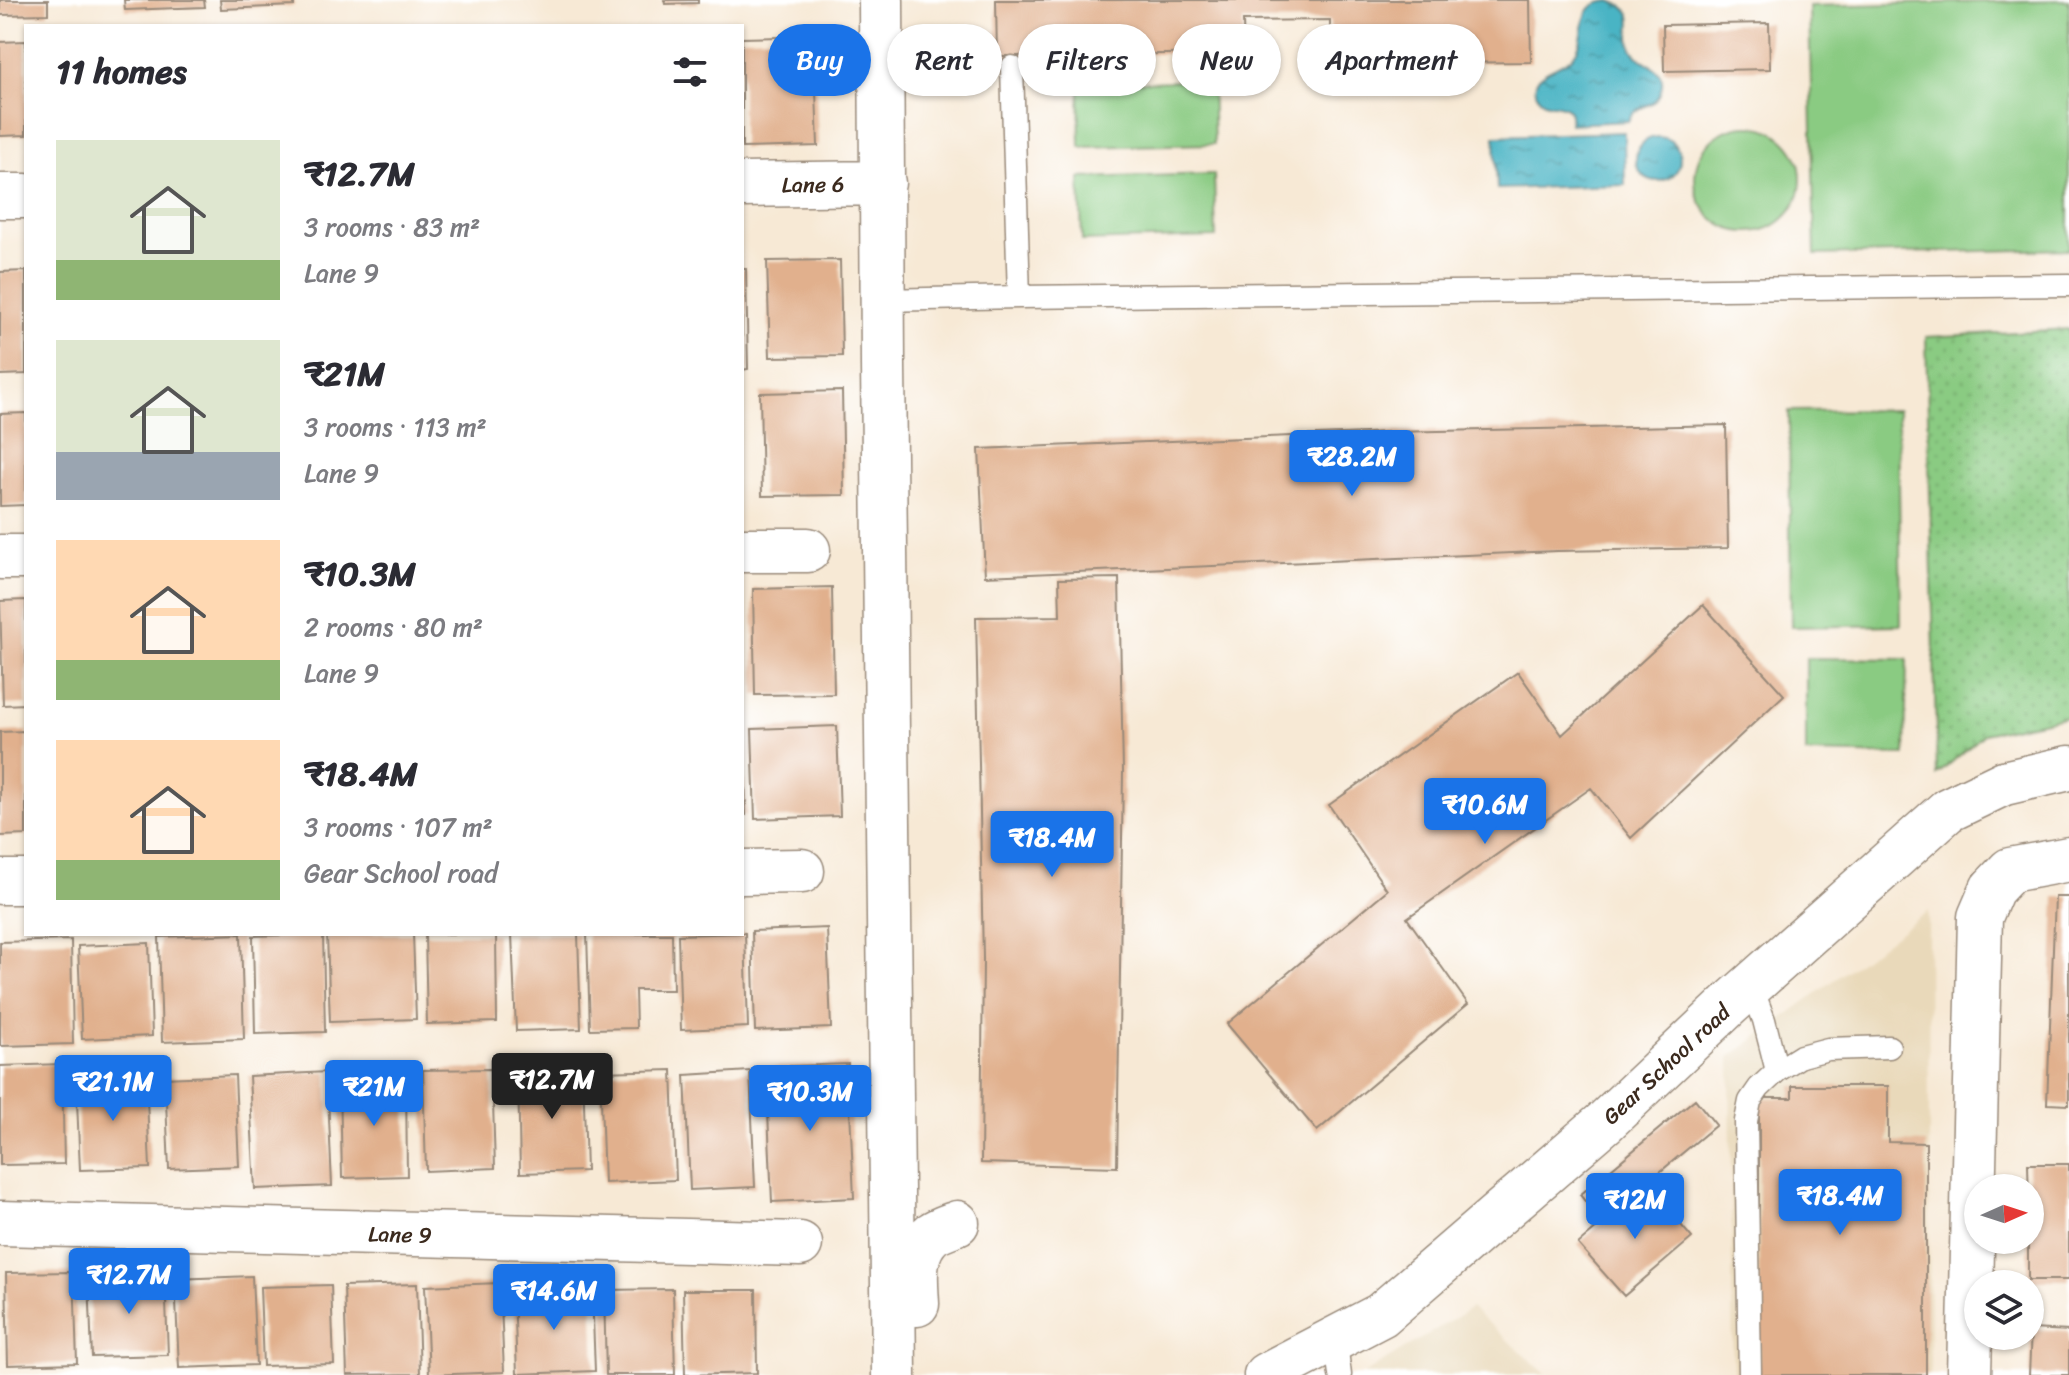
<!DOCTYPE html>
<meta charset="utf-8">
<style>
body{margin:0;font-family:Sriracha,sans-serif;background:#f2f2f3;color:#2b2b33;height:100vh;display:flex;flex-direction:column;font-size:30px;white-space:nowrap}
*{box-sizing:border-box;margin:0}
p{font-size:26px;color:#7c7c81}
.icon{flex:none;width:44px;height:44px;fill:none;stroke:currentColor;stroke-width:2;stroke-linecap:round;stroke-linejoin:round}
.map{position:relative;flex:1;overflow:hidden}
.drawer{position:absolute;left:24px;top:24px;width:720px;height:912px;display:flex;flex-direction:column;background:#fff;border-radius:0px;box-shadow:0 2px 6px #0004}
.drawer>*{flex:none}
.guide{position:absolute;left:768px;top:24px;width:760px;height:72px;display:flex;gap:16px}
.needle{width:52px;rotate:87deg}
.tools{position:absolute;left:1964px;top:1174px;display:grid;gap:16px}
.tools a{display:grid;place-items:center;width:80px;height:80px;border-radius:50%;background:#fff;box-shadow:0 2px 6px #0004;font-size:40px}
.price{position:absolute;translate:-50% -68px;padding:0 18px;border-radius:8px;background:#1a73e8;color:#fff;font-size:26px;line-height:52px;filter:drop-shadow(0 2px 4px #0008)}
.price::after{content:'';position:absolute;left:50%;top:48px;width:24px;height:18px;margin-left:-12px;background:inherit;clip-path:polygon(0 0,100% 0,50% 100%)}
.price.active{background:#222;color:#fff}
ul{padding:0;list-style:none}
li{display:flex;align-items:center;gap:24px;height:200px;padding:0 32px}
li span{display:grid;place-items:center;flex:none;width:224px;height:160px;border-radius:0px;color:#555}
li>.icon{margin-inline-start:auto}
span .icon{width:96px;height:96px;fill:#fffc;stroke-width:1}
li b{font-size:34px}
h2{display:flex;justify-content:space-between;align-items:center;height:96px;padding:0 32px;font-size:34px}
.tag{padding:0 28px;border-radius:36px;background:#fff;box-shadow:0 2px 6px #0004;font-size:28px;line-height:72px}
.tag.active{background:#1a73e8;color:#fff}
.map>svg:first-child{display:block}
</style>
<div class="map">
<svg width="2069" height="1375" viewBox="0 0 2069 1375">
<defs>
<pattern id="grass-dots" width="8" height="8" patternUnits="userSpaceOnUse" patternTransform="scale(2)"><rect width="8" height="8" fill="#8acb82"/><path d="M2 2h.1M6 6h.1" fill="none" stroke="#78ae70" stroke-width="1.8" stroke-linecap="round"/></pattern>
<pattern id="water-ripples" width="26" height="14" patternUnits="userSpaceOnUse" patternTransform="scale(2)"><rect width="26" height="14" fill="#48b4c4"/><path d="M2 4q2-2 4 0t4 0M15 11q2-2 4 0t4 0" fill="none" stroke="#3d939f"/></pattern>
</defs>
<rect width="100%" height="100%" fill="#fff"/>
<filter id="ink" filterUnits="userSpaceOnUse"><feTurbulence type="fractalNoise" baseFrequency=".0125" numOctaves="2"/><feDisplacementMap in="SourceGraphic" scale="16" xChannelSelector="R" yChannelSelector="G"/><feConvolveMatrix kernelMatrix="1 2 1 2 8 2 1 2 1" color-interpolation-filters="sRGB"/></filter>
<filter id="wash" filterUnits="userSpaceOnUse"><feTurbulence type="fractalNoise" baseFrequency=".006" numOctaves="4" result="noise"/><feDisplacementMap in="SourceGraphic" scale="32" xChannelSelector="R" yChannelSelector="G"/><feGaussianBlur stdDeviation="1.8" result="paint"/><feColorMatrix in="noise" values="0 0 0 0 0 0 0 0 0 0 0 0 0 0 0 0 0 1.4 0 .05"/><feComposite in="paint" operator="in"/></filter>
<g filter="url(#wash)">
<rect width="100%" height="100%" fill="#f7e9d5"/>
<path fill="#e9d9ba" d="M1928,911L1930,1375H1733L1730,1057Z
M1471,1308L1547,1375H1362Z"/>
<path fill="url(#grass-dots)" stroke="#627a50" stroke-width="2" d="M2069,329V716L1984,734L1937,775L1926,337Z"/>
<path fill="#8acb82" stroke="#627a50" stroke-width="2" d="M2069,0V249L1815,255L1809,6Z
M1212,80L1214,144L1080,147L1079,84Z
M1695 179a53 53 0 1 1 106 0a53 53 0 1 1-106 0Z
M1214,174L1216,237L1082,241L1080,178Z
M1898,410L1901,625L1791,627L1789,411Z
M1806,658L1907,659L1905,755L1806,753Z"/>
<path fill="url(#water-ripples)" stroke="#426f71" stroke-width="2" d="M1611,1C1644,12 1624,29 1632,48C1639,65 1671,66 1660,93C1653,110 1635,103 1628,121L1570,124C1574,92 1541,115 1536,91C1531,70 1562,69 1573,56C1591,34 1572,3 1611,1Z
M1624,132L1625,185L1497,189L1495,136Z
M1636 159a22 22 0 1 1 44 0a22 22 0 1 1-44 0Z"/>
<g id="blocks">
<path fill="#e1b08d" d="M0,0H48V14L0,15Z
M124,0H204L205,7L125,10Z
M220,0H294V6L221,9Z
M664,0H698V3L665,4Z
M996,0H1530L1531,62L1330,64V20L1243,21L1244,53L997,56Z
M1769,23L1770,69L1664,71L1663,25Z
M814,36L818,146L742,148V38Z
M26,41V135L0,136V42Z
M840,260L842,356L770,357L767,261Z
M742,269H746L748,369L742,370Z
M26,271V374L0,375V272Z
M842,391L844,495L762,496L760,393Z
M26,413V505L0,506V414Z
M1726,425L1728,548L1557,551L985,576L979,449L1390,432Z
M1119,578L1123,772L1117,1167L981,1163L983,959L976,617L1060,616L1059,579Z
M832,587L834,694L755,695L753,589Z
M26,600V704L3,705L0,601Z
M1703,605L1784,695L1631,838L1591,788L1407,918L1468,1004L1317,1131L1227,1024L1387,890L1329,805L1518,672L1562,735Z
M837,726L840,816L755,819L752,729Z
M26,731V835L0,836V732Z
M745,780L746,815L742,816V781Z
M2055,897H2069V1105L2047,1104Z
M827,928L831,1028L755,1031L752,931Z
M742,933H745L748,1027L681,1030L678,935Z
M241,934L244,1039L162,1042L159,937Z
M323,934L325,1032L255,1034L253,936Z
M327,934H413L416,1019L330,1022Z
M425,934H496L497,1022L427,1024Z
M512,934H578L581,1029L516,1031Z
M587,934H672L673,990H635L636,1028L590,1029Z
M71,940L73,1044L0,1046V942Z
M149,943L152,1036L82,1039L78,946Z
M62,1064L64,1164L0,1165V1066Z
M848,1064L854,1198L772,1202L766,1067Z
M492,1069L495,1168L426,1171L423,1070Z
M583,1069L586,1171L520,1173L518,1071Z
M672,1070L676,1180L604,1183L600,1072Z
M750,1071L755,1187L690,1190L685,1075Z
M327,1072L332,1186L255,1189L249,1076Z
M235,1075L239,1166L169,1169L165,1078Z
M146,1076L150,1168L80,1170L76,1078Z
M406,1079L407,1176L342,1178L340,1080Z
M1792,1086H1888V1142L1926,1143V1375H1759V1098H1792Z
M1695,1099L1716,1125L1601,1221L1580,1195Z
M2028,1164H2069V1280H2028V1240H2030Z
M1647,1185L1692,1238L1624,1296L1578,1244Z
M74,1272L77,1363L8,1365L6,1273Z
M165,1275L168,1355L92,1357L89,1278Z
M252,1276L256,1365L179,1368L175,1279Z
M500,1283L504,1372L429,1375L425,1286Z
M417,1284L420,1374L347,1375L344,1286Z
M331,1285L334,1364L263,1366L260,1287Z
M673,1289L675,1375H606L604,1290Z
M592,1290L595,1371L517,1374L514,1293Z
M683,1290H756L757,1373L685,1375Z
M2031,1329L2069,1331V1375H2029Z"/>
</g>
</g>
<g filter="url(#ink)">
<use href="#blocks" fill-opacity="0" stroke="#998a7a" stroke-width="2"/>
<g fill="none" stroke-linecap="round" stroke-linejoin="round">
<defs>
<path id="lane" d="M1012,67L1019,297
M882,300L1019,297L2069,285
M1751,985L1764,1020L1777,1071L1801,1056L1828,1049L1889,1047
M1333,1341L1338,1359L1340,1375
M1750,1375L1746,1121L1750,1101L1759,1088L1777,1071"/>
<path id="street" d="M881,0L883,365L894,1375
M742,185L883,183
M0,196H26
M742,550H808
M0,557H26
M742,872L802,871
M0,882H26
M0,1223L800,1244
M917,1304C916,1280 911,1252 932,1234C939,1229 949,1226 957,1223
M1969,1375L1980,917L1992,889L2010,870L2069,859"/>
<path id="secondary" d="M1266,1375L1381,1315L1605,1122L1730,1004L1948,810L2004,783L2069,768"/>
</defs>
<use href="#lane" stroke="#998a7a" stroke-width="25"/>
<use href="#street" stroke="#998a7a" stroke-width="47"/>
<use href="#secondary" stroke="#998a7a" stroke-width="47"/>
<use href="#lane" stroke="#fff" stroke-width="22"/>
<use href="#street" stroke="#fff" stroke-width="44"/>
<use href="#secondary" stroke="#fff" stroke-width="44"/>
</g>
</g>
<g text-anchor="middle" stroke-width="7" stroke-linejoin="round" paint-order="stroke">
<g font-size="22" fill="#3b2a1e" stroke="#fff">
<text transform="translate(813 184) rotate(-1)" y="8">Lane 6</text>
<text transform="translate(1666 1064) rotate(-43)" y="8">Gear School road</text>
<text transform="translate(400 1234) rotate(1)" y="8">Lane 9</text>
</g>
</g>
</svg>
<div class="tools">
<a><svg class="needle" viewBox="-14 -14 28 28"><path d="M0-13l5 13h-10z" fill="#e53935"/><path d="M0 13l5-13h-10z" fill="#7c7c81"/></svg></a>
<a><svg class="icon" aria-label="layers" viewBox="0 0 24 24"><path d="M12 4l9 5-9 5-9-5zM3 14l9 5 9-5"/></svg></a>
</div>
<b class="price" style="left:1352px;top:498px">₹28.2M</b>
<b class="price" style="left:1485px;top:846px">₹10.6M</b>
<b class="price" style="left:1052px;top:879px">₹18.4M</b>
<b class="price active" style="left:552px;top:1121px">₹12.7M</b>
<b class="price" style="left:113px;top:1123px">₹21.1M</b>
<b class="price" style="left:374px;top:1128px">₹21M</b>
<b class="price" style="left:810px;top:1133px">₹10.3M</b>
<b class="price" style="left:1840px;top:1237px">₹18.4M</b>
<b class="price" style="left:1635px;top:1241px">₹12M</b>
<b class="price" style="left:129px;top:1316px">₹12.7M</b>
<b class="price" style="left:554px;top:1332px">₹14.6M</b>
<div class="guide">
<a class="tag active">Buy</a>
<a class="tag">Rent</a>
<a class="tag">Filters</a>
<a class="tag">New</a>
<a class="tag">Apartment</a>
</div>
<section class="drawer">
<h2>11 homes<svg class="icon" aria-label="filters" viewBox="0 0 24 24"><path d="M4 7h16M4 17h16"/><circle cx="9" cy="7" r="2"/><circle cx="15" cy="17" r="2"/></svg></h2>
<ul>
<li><span style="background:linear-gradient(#dfe7d0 75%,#8fb573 0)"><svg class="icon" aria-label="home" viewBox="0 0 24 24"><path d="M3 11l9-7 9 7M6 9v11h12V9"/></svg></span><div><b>₹12.7M</b><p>3 rooms · 83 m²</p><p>Lane 9</p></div></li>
<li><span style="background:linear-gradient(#dfe7d0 70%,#9aa5b1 0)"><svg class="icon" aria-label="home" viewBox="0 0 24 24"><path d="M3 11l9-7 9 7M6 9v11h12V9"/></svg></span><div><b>₹21M</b><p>3 rooms · 113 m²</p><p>Lane 9</p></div></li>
<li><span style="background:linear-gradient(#ffd9b3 75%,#8fb573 0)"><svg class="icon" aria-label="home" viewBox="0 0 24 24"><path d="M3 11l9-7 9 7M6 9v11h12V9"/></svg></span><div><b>₹10.3M</b><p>2 rooms · 80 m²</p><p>Lane 9</p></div></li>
<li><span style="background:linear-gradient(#ffd9b3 75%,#8fb573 0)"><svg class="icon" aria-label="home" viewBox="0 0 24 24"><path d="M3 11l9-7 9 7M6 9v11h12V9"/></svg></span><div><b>₹18.4M</b><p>3 rooms · 107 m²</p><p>Gear School road</p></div></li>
</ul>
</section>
</div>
